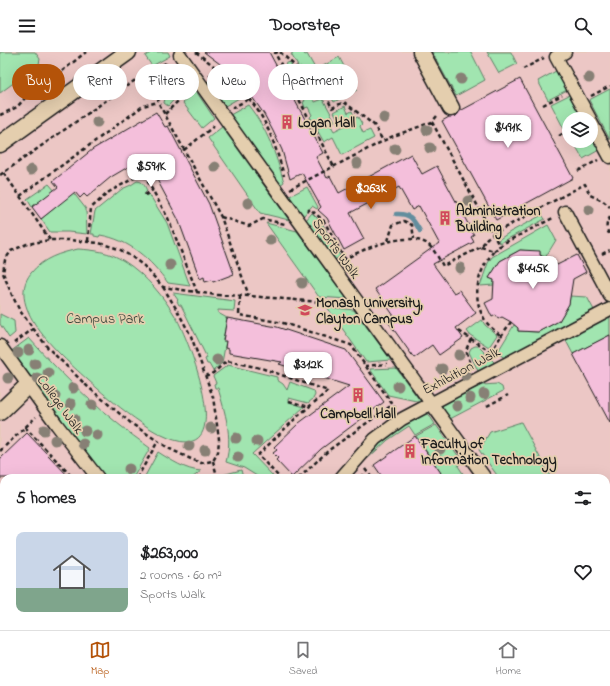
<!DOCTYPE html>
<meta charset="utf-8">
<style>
body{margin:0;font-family:"Indie Flower",sans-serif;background:#f2f2f2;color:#202124;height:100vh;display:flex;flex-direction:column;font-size:15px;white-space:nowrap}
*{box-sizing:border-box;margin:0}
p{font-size:13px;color:#757577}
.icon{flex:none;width:22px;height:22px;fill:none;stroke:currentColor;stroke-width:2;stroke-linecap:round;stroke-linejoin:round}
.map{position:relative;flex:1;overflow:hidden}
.sheet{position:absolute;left:0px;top:422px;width:610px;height:156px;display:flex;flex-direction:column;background:#fff;border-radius:12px 12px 0 0;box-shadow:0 4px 16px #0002}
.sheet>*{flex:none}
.banner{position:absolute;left:12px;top:12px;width:400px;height:36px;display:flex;gap:8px}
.controls{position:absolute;left:562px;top:60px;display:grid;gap:8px}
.controls a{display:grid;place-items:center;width:36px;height:36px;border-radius:50%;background:#fff;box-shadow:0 4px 16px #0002;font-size:20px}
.price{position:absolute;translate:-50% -34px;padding:0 9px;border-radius:8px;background:#fff;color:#222;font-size:13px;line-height:26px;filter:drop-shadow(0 1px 2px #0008)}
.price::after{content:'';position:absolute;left:50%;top:24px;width:12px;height:9px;margin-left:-6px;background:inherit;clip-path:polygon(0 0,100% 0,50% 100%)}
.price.active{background:#b45309;color:#fff}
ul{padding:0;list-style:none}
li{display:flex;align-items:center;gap:12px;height:100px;padding:0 16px}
li span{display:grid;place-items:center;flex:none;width:112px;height:80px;border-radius:8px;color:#555}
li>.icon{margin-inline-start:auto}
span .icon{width:48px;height:48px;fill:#fffc;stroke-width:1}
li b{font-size:17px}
h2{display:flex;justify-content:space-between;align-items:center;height:48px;padding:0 16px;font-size:17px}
.tag{padding:0 14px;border-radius:18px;background:#fff;box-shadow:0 4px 16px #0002;font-size:14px;line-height:36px}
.tag.active{background:#b45309;color:#fff}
header{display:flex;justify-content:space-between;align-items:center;height:52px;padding:0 16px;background:#fff;font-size:18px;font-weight:800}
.dock{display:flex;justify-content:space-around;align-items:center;height:56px;border-top:1px solid #e0e0e0;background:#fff;font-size:11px;color:#757577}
.dock a{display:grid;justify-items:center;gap:2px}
.dock .active{color:#b45309}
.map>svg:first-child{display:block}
</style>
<header><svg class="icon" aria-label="menu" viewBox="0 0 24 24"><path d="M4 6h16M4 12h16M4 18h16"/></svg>Doorstep<svg class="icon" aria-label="search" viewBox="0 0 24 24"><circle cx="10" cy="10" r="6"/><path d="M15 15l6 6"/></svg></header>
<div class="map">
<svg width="610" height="578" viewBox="0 0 610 578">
<rect width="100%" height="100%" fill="#e9cabc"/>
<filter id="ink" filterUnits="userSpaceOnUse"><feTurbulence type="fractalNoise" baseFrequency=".025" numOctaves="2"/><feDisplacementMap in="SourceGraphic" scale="8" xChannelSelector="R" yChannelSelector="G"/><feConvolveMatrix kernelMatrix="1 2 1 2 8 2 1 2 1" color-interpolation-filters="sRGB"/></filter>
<g filter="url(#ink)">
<path fill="#ecc7c5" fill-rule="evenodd" d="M0,0H610V578H0ZM569,67H591V89H569ZM4,426H606V574H4Z"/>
<path fill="#a1e5b0" stroke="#5e8066" d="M0,0H35L40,7L39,12L0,41Z
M152,0H168L170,4L152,14L145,4Z
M295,0H303L305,3L307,2L316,18L339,5L357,38L334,50L319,23L311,27L308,20L304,21L301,15L299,16L291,2Z
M432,0H471L485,28L456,44Z
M487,0H511L517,12L499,21Z
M290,10L293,17H295L302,30L304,29L315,50L323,47L335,69L330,72L334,79L348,72L344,64L338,67L334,60L345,54L348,61L352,59L355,66L358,65L362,72L360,74L363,81L370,78L374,86L342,103L333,85L324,90L317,78L319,77L315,69H313L310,65L312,63L308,55L305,56L303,50L305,49L300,41H298L295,35L297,34L285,12Z
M174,16H179L190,31L168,54L164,51L170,21Z
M556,19L567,38L548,48L538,29Z
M219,23L241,45L225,54L207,30Z
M610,37V88L589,48Z
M196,39L214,66L202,76L183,51Z
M569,43L582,67H569V75L564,77L551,52Z
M248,53C268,78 275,101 284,130L280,133L230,63Z
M222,75L289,168L260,161L208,86Z
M591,84L599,98L583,107L573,89H591Z
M137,129C143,129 145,134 147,139L144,142L146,144L149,142L167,171L190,234L168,231C150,207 130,188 100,183L99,185L94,184V182H91L95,159L122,137L131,133Z
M49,132L62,147L72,139L86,157L87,182L68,180H50L41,167L57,154L48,143L32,155L27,147Z
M307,135L318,155L317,157L312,154L303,164L288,145Z
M312,161L322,171L340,204L335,208L306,168Z
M542,163L545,167L500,191L498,188L510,180Z
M266,171L297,179L347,247L319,245Z
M548,173L556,188L545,206L540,203V200L520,198L500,209L489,226L494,228V233L480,234L488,211L492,205Z
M78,197C95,198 110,200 124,209C146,223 164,245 177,267C187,286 230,390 186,390C158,390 109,347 88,328C65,307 3,256 31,221C43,206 60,201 78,197Z
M173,241L235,249L234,259L218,258V261L227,266L223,288L226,289L222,311L213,319L209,312H207L205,307L207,306L181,253H179L177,249L178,248Z
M570,244L587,245L594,258L505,306L497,301L514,273L518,275V279L538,280L559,269L569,252Z
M327,255L354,258L391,308L366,310Z
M0,262L14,269L15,281L9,286L0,272Z
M610,264V283L573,302L565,287Z
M482,268L485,273L497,283L489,295L470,283L467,279Z
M29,286C65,327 105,364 150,396L133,426H106L69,381L10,300Z
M475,294H478L495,311L478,319L469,300L471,296Z
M228,313L277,325V328L283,332L287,338L290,330L314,339L315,343L313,347L308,351L289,346V350L304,355L252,402L275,426H260L244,416L226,410C233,384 225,361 218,336H215L214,332L216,331L213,324Z
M396,316L421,350L388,343L370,317Z
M497,332L502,335L503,339L450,367L441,353L482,333Z
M427,360L435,372L415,383L409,374L388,388L367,407L364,405C383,387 403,372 427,360Z
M521,370L551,426H499L479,398L490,380Z
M436,373L462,409L458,414L466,426H435L441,421L416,384Z
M158,400C171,408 185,418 201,419L192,426H144Z
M241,418L243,426H211Z
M610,549V578H392L390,574H606V551Z
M312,574H340L343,578H316Z"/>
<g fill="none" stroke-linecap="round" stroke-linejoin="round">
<path stroke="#638e9e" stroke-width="4.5" d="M396,162C410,161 413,167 420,179"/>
</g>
<path fill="#f4bfdb" stroke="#1c1c1c" d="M204,0H269L323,101L316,105L327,126L330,124L339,141L411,102L422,122L437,114L474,183L471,185L474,190L433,212L454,241L459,238L476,261L456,276L463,286L439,303L432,293L414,306L387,268L394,264L375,237L439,191L419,154L412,158L399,135L350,161L364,187L344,198L327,166L318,158L321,155L302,121L290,127L282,98L273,79L264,62L250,42L224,15Z
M520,27L573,126L496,168L442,69L449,65L456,64L460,59Z
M156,60L165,75L168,74L209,152L234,222L213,230L212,228L205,230L204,225L200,227L178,167L145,105L111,125L87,145L84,142L80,146L75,140L41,167L32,155L58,135L53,129L93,97Z
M520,198L540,199V203L557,213L577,203L586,220L573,227L569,252L559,269L538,280L518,279V276L511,270L502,265L498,267L496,263L492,265L485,251L493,247L494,228L489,226L500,209Z
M227,266L277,275L346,298L384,350L321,397L292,425L276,408L278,406L273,401L277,398L274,395L299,371L349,334L279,312L282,310L229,301V297L225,296L226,289H223Z
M610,283V371L573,302Z
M27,381L70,426H0V407Z
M415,384L441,421L434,426H383L374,413Z"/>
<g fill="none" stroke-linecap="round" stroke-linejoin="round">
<defs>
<path id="pedestrian" d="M565,0L556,5L590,67
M180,3C280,145 384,285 485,426
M591,70L610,105
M565,160L610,244
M0,294L57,373L98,426
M341,426L375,387L402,367L610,257
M6,578L11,574"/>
<path id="minor" d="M421,0L451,56
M0,92L128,0
M0,360L28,333"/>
</defs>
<use href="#pedestrian" stroke="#1c1c1c" stroke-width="15"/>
<use href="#minor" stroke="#1c1c1c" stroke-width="19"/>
<path stroke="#1c1c1c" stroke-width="2.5" stroke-dasharray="4 3" stroke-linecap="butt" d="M196,0C215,15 235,30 251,49C268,70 277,98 284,124
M278,0L275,1L334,115
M280,0L325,42L332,56L344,50L374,73L383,89
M166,11L158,50L221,165L249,244
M523,17L544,6
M209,24L220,18
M591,44L610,34
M543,53L562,43
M232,56L249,47
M165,62L189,38
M0,63L17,55L34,36L56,24L86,0
M432,70L500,195
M559,84L569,78
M184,98L214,74
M578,119L598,108
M4,121L50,188
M0,123L141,24L166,11
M290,137L391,85L432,70L437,64
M145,143L153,138
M20,144L143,54L158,50
M307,160L310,157L324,169L344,206
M221,165L249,174L263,167L285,172
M610,165C606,172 605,176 610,183
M88,189L91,156L109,140L143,121L168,166L197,240
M388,189L393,173L404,169L412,173L414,187
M481,195L494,199C477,220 470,247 487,271C491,276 497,280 501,284L491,300L496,304
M494,199L504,191L553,166
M602,202L610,198
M343,208C363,197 404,179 426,191C433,195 439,207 443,214L481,195L487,186L493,182L585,132L590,143L603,149L610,155
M163,235L177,258L191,284L213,345L219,387L218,400L213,409L201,411L191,407L170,397L132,372L88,335L48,296L20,259L12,243L3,221L5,208L11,199L27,192L50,188H69L99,191L119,197L132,205L144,214L163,235L216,243L249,244L343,252
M240,244L239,263L283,271L351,293L395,356
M459,279L491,300
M501,284L511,270
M471,287L466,298L472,316
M14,291L33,277
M365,314L387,312
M205,324L213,321L227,309L261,316L328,339L298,364L258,403L280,426
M289,349L309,355
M487,354L508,343
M25,375L73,426
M0,399L36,365
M213,409L217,424
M365,417L372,426
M137,426L158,389
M299,426L329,398L392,353
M362,426L365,420
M0,556L4,552
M78,574L82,578
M219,574L221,578
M304,574L308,578
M344,574L346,578
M410,574L412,578
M202,578L209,574
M443,578L448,574
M478,578L480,574
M564,578L565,574"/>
<use href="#pedestrian" stroke="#e4ceae" stroke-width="12"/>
<use href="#minor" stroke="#e4ceae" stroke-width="16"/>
</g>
<g fill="#878074">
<circle cx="589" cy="26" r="5.5"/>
<circle cx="461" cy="27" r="5.5"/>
<circle cx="384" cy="66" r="5.5"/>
<circle cx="97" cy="70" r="5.5"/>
<circle cx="427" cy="78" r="5.5"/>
<circle cx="430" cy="96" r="5.5"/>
<circle cx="395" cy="97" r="5.5"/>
<circle cx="357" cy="111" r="5.5"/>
<circle cx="215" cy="115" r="5.5"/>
<circle cx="31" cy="118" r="5.5"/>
<circle cx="468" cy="149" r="5.5"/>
<circle cx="248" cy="151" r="5.5"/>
<circle cx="589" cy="158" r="5.5"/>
<circle cx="270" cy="188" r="5.5"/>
<circle cx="170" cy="213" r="5.5"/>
<circle cx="460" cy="216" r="5.5"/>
<circle cx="302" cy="231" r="5.5"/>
<circle cx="29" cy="298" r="5.5"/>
<circle cx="18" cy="301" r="5.5"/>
<circle cx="459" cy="303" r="5.5"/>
<circle cx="217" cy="308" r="5.5"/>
<circle cx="35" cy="312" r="5.5"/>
<circle cx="442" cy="317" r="5.5"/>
<circle cx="48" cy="321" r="5.5"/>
<circle cx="466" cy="324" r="5.5"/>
<circle cx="8" cy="326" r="5.5"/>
<circle cx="37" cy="326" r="5.5"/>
<circle cx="398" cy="334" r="5.5"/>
<circle cx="73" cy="336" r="5.5"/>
<circle cx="484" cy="342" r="5.5"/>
<circle cx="55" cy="344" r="5.5"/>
<circle cx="470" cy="346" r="5.5"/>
<circle cx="71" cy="352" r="5.5"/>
<circle cx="92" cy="353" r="5.5"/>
<circle cx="457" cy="354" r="5.5"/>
<circle cx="74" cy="367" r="5.5"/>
<circle cx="211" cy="376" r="5.5"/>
<circle cx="44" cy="378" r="5.5"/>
<circle cx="85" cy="379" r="5.5"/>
<circle cx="97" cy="383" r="5.5"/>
<circle cx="236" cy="386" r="5.5"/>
<circle cx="55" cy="388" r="5.5"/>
<circle cx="257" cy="389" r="5.5"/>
<circle cx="83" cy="392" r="5.5"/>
<circle cx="189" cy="394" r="5.5"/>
<circle cx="440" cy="397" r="5.5"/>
<circle cx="205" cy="398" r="5.5"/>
<circle cx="238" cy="405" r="5.5"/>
<circle cx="129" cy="417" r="5.5"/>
</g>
</g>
<defs>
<symbol id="building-bare" viewBox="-9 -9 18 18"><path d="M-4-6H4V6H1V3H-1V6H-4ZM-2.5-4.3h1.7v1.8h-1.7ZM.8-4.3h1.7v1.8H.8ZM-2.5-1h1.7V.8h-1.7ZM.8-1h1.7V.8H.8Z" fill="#d1495b" stroke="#e4ceae" stroke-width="2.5" paint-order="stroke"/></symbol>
<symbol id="university-bare" viewBox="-9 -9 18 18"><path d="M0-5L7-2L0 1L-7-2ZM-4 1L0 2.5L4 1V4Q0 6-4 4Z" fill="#d1495b" stroke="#e4ceae" stroke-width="2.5" paint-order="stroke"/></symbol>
</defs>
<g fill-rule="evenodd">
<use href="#building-bare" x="277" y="60" width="20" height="20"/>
<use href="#building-bare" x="435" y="156" width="20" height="20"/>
<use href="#university-bare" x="295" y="248" width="20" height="20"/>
<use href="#building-bare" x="348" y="333" width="20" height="20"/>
<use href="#building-bare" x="400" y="389" width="20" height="20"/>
</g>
<g text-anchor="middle" stroke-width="3.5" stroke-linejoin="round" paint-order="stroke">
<g font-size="14" font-weight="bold" fill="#1c1c1c" stroke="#e4ceae" text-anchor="start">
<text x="298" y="75">Logan Hall</text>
<text x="456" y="163">Administration<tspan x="456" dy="16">Building</tspan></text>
<text x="316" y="255">Monash University,<tspan x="316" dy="16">Clayton Campus</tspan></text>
<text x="358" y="366" text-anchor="middle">Campbell Hall</text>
<text x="421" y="396">Faculty of<tspan x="421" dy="16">Information Technology</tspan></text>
</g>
<g font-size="14" fill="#1c1c1c" stroke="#e4ceae">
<text transform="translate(337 196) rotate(54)" y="5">Sports Walk</text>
<text transform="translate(461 318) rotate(-28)" y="5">Exhibition Walk</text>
<text transform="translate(61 352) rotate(54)" y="5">College Walk</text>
</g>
<g font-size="14" fill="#37443a" stroke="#e4ceae">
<text x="105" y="271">Campus Park</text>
</g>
</g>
</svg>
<div class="controls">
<a><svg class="icon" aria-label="layers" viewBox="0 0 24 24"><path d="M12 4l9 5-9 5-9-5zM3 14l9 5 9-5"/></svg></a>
</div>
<b class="price" style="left:508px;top:97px">$491K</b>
<b class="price" style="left:151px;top:136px">$591K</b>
<b class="price active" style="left:371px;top:158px">$263K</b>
<b class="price" style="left:533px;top:238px">$445K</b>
<b class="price" style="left:308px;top:334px">$312K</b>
<div class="banner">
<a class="tag active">Buy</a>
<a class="tag">Rent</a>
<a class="tag">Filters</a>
<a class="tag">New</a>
<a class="tag">Apartment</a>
</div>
<section class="sheet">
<h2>5 homes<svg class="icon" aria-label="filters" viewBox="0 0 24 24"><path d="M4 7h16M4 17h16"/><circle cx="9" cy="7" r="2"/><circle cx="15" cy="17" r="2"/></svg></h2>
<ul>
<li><span style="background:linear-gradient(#c9d6e8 70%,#7fa58c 0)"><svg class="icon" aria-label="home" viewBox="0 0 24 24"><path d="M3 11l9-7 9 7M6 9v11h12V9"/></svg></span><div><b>$263,000</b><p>2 rooms · 60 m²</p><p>Sports Walk</p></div><svg class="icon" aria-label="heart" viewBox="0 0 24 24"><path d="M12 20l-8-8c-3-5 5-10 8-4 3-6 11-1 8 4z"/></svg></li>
</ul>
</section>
</div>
<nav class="dock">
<a class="active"><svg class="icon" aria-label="map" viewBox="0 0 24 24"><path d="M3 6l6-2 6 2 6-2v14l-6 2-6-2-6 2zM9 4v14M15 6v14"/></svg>Map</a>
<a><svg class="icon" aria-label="saved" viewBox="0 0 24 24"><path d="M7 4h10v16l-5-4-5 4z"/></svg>Saved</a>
<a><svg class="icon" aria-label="home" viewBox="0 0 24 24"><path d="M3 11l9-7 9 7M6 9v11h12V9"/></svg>Home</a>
</nav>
